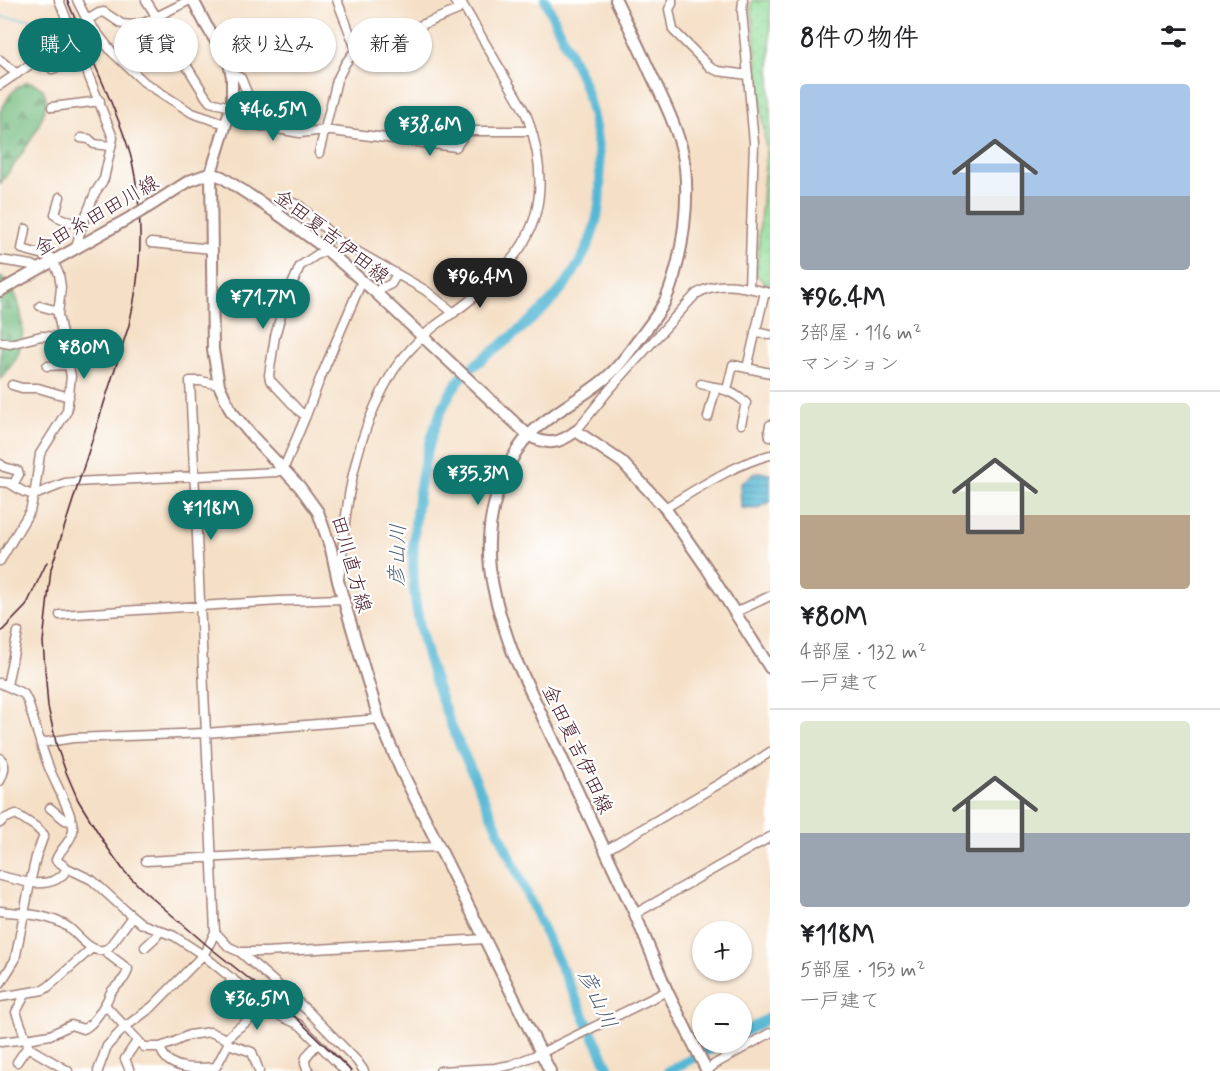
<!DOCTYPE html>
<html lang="ja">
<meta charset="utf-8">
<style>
body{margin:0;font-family:Mynerve,"Klee One",sans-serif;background:#f6f6f6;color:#202124;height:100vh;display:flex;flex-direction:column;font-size:22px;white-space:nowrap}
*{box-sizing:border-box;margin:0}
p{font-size:20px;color:#757577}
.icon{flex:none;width:33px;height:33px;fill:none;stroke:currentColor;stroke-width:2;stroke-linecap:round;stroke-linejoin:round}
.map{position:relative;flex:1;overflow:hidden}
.side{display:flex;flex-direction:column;background:#fff;width:450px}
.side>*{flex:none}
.banner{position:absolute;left:18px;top:18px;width:570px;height:54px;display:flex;gap:12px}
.tools{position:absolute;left:692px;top:921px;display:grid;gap:12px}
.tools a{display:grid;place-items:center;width:60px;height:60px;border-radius:50%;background:#fff;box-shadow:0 2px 4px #0004;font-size:30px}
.price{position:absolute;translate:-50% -51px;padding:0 14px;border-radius:21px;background:#0f766e;color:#fff;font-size:20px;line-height:39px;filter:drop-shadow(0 2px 3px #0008)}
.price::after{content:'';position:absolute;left:50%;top:36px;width:18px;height:14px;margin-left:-9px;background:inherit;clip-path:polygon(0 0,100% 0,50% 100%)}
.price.active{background:#222;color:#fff}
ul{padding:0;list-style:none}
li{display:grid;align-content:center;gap:12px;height:318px;padding:0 30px}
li+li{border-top:2px solid #e0e0e0}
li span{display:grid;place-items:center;height:186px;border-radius:6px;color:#555}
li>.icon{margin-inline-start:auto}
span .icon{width:108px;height:108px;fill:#fffc;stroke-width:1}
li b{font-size:26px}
h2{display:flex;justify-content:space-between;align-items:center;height:72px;padding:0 30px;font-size:26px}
.tag{padding:0 21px;border-radius:27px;background:#fff;box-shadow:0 2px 4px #0004;font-size:21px;line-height:54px}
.tag.active{background:#0f766e;color:#fff}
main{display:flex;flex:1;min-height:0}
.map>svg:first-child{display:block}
</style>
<main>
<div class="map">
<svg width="770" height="1071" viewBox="0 0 770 1071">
<defs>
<pattern id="grass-dots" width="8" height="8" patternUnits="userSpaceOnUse" patternTransform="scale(1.5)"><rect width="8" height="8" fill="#96df9b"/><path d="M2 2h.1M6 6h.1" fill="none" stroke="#83bf86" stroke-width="1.8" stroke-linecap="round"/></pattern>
<pattern id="forest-firs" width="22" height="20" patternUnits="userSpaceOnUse" patternTransform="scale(1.5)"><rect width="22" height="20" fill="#78be83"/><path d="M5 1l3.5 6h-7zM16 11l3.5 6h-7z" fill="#649a6b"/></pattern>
<pattern id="water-rules" width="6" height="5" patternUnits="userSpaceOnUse" patternTransform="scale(1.5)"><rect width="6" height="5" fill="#55b7d4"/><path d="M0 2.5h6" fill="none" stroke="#4894ac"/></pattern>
</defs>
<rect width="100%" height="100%" fill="#fff"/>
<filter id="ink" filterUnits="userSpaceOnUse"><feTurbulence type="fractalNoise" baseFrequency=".0167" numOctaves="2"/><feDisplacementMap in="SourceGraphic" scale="12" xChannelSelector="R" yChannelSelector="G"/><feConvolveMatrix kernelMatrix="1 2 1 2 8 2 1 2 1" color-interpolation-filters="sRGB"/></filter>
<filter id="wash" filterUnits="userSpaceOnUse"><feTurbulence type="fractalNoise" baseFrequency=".008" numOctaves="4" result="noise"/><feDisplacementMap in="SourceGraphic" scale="24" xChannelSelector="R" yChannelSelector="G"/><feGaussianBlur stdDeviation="1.35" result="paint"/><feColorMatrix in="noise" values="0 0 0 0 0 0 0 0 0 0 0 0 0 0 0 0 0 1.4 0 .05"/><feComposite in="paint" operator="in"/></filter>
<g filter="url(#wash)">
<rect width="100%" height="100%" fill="#f5e0c7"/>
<path fill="url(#grass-dots)" stroke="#707f63" stroke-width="1.5" d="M753,0H770V285L766,284L756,274L766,152L751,4Z"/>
<path fill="url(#forest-firs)" stroke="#616e57" stroke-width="1.5" d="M27,82L33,83L43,89C44,92 46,96 46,99C46,125 15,163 0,184V112L10,95L16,88Z
M0,277C21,289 27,330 19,351C15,362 8,371 0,379Z"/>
<path fill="url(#water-rules)" stroke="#506b80" stroke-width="1.5" d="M760,472L770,474V502L757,509L741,508L740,484L754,474Z"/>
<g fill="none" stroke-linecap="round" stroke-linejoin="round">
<path stroke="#55b7d4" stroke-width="1.5" d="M0,17L53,21"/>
<path stroke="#55b7d4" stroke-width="10" d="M545,0C554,19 563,38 572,58C576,66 580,74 583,82C597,121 605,177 597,217C590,249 572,280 549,303C533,320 515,334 497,348C484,358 470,367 459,380C419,432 405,554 418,617C425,656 439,694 453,730L541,925L610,1071
M741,1034L770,1017
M668,1071L724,1042"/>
</g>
</g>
<g filter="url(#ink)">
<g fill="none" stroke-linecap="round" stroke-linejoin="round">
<defs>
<path id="minor" d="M59,0L113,138L104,179L95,193L81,228L76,248
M77,0L87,20L112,52L144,82L192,113L225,124
M146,0L206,97L210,102L231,107
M337,0L356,49
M672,0V4L669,9L673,30L711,68L718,71L748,75
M743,0L742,11L754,143L749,288
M87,20L99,13L104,12L122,24L133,25L144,23L190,0
M0,60L17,74
M52,69L83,59
M231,73L241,78L253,107L250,121
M0,85L34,62L43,50L52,44L76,41
M52,107L100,101
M229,112L239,116L260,126L300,133L324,130L456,147L467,131H530
M81,138L89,139L94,144L111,146
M319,153L337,80L345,64L356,49L392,37L458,10V7L454,0
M60,197L55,214L58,217L82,227
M275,212C285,203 288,199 300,206L339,241L425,290L454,313
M151,243L212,249
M0,260L32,265L40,269
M376,293L380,289L391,284L397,274
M40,306L58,311
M755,332L770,335
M0,342L10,344L41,336L62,337
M47,366L69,365
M747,368L765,292
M701,384C721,389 730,389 746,403L741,424
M12,385L22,388H38L69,397
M727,390L733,365L770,373
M306,416L299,411L270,380L269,375L275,336L285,301L300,266L318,254L327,250
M708,417L716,387
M770,425L769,430L770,437
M576,431L609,390L696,294C720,279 745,287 770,293
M0,464L4,467L18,471L19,474L13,485
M0,482L9,483L24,492L34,495L65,483L75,482L276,472L283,470L305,418L320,379L362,281
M665,508C699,488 732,465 770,455
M0,561L30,511L35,490L40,454L67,411L71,376L58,315L61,287L59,274L51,257L22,249L26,229
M339,578C343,558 343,536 346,515C353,463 365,419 392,373C401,358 421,337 435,326C449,315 465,306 478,293C493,279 514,260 524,242C546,204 542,160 528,119C522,104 507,82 499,67C486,45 473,22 460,0
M734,613L770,596
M60,615L280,601L343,599
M0,683L24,694L28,702C35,724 41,748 50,770C55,783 75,818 73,831C71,842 60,849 56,860L67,868L92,880L125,910L142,924L174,936L203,955L274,1013L300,1025L345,1071
M7,685L18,632
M41,743L73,738L206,733L379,719
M0,758C7,765 4,772 0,781
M50,808L65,820L71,821
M0,823L4,819L16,814L36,827L44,835L36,857L30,883L0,876
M606,850L741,771L770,752
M146,861L370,849L440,847
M0,911C22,914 49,914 68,927C78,934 92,956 107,949C109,948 129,921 132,916
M635,914L770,837
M215,932L229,947L240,952L308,1011L357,1061L364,1071
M145,947L156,937L160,930
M240,952H266L485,939
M0,984L15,960L30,883C44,884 61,883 67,868
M0,997L43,990L48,987L92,948
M218,1004L232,978
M105,1005L144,1047H160L172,1043L189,1035L210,1032L227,1039L228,1044L216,1067C194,1069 167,1071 160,1047
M227,1039C235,1028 244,1025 254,1016C258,1013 260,1008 264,1004
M1,1042L26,1039L16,1012L26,993
M228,1044L252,1052L259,1071
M17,1062L28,1046
M68,1071L29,1048L26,1039L50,1035L71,1025L83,1029C92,1026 100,1013 105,1004C108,1000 109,995 111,992C118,983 126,980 128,969L108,954L106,949
M98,1071L107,1046L125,1027L152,1007L203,955L210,943L215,932L190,381H201L219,385
M130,1071L125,1059L137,1041
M309,1071C299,1060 310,1052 318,1044
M440,1071L495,1068L511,1065L541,1053L667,991
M707,1071L715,1064L770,1033"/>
<path id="major" d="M193,0L206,25L229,63L232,77V104L211,173L213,350L219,385L231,411L252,436L300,487L318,512L331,549L338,581L379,719L401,770L550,1071
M616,0C628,25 640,49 651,74C663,99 675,123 682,150C692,194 683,260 665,301C658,315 648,327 639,339C629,352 620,366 607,377C583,398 553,411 530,434C519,445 510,461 504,476C476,540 491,594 514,656L635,914L667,991L707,1071
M148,207L189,181L211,173L222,177L275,212L322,246L375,292L528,435C547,446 559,444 576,431L622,462L665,508L706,567L770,668
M0,291L133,216"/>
</defs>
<use href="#minor" stroke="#a08079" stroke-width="11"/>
<use href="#major" stroke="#a08079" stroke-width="14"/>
<use href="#minor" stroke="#fff" stroke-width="8"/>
<use href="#major" stroke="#fff" stroke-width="10"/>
<path stroke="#4a1f2b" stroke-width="1.5" d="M67,0C80,29 92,59 105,88C115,112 126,136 132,161C144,215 142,271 129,325L51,569L43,642L48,707L57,747L66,772L78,800L107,847L124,871L145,892L208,946L287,1009L351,1071
M0,633L26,606L47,562"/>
<defs>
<path id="major-bridge" d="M133,216L148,207"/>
</defs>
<use href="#major-bridge" stroke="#a08079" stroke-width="14" stroke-linecap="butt"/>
<use href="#major-bridge" stroke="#fff" stroke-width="10"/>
</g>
</g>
<g text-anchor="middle" stroke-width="4.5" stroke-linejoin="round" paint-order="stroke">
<g font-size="20" fill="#4a1f2b" stroke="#fff">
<text transform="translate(96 215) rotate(-30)" y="7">金田糸田田川線</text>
<text transform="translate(332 236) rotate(38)" y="7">金田夏吉伊田線</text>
<text transform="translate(352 564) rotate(74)" y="7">田川直方線</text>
<text transform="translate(578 749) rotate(65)" y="7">金田夏吉伊田線</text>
</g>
<g font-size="21" font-style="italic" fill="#4e5c6f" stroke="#fff">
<text transform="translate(397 555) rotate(-88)" y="7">彦山川</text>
<text transform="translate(598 999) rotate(65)" y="7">彦山川</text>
</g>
</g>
</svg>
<div class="tools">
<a>+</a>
<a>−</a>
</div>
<b class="price" style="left:273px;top:142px">¥46.5M</b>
<b class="price" style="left:430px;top:157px">¥38.6M</b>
<b class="price active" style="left:480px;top:309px">¥96.4M</b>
<b class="price" style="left:263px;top:330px">¥71.7M</b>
<b class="price" style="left:84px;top:380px">¥80M</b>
<b class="price" style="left:478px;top:506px">¥35.3M</b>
<b class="price" style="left:211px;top:541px">¥118M</b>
<b class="price" style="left:257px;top:1031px">¥36.5M</b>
<div class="banner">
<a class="tag active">購入</a>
<a class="tag">賃貸</a>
<a class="tag">絞り込み</a>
<a class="tag">新着</a>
</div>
</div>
<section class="side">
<h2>8件の物件<svg class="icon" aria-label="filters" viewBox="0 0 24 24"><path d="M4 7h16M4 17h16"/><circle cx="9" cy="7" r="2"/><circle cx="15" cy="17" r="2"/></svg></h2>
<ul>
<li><span style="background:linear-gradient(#a9c7e8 60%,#9aa5b1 0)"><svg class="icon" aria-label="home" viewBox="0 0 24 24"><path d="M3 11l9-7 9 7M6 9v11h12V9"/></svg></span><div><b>¥96.4M</b><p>3部屋 · 116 m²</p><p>マンション</p></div></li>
<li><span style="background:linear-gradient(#dfe7d0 60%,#b9a48a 0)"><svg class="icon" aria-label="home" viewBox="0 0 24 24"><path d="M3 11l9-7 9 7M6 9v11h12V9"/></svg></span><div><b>¥80M</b><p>4部屋 · 132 m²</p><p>一戸建て</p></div></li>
<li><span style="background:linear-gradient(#dfe7d0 60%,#9aa5b1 0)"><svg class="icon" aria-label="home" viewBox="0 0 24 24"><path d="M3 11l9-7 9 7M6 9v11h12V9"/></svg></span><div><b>¥118M</b><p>5部屋 · 153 m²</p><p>一戸建て</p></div></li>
</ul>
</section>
</main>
